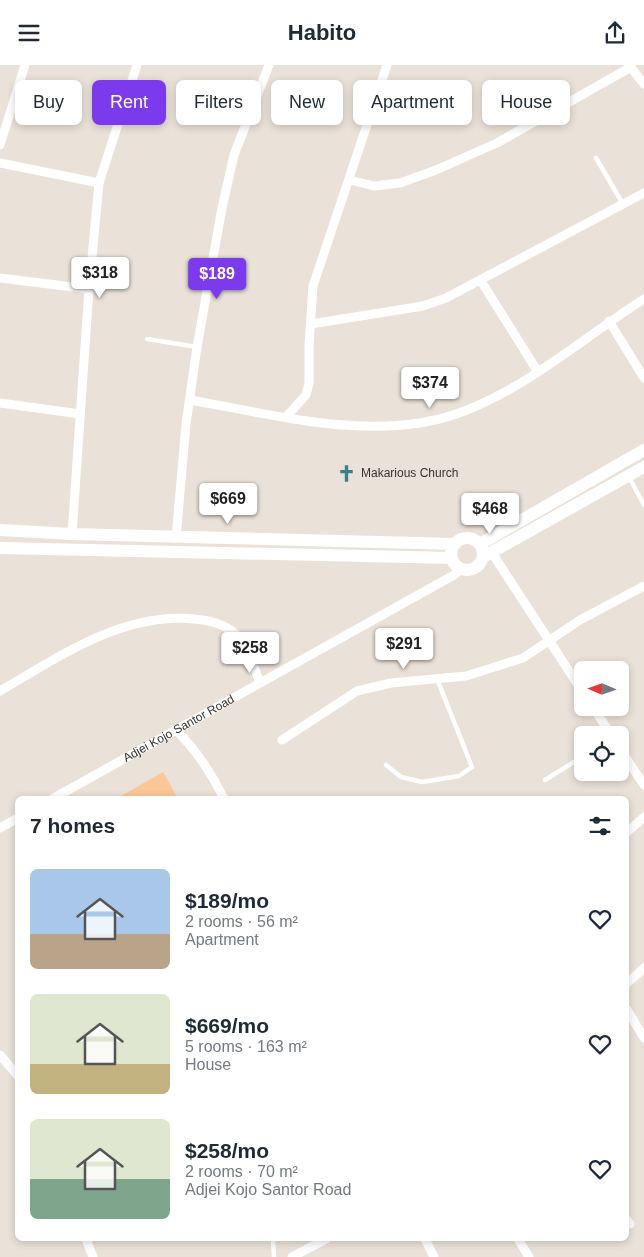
<!DOCTYPE html>
<meta charset="utf-8">
<style>
body{margin:0;font-family:Arial,sans-serif;background:#f6f6f7;color:#1f2937;height:100vh;display:flex;flex-direction:column;font-size:19px;white-space:nowrap}
*{box-sizing:border-box;margin:0}
p{font-size:16px;color:#747a83}
.icon{flex:none;width:28px;height:28px;fill:none;stroke:currentColor;stroke-width:2;stroke-linecap:round;stroke-linejoin:round}
.map{position:relative;flex:1;overflow:hidden}
.panel{position:absolute;left:15px;top:731px;width:614px;height:445px;display:flex;flex-direction:column;background:#fff;border-radius:8px;box-shadow:0 2px 8px #0003}
.panel>*{flex:none}
.guide{position:absolute;left:15px;top:15px;width:615px;height:45px;display:flex;gap:10px}
.needle{width:32px;rotate:272deg}
.controls{position:absolute;left:574px;top:596px;display:grid;gap:10px}
.controls a{display:grid;place-items:center;width:55px;height:55px;border-radius:8px;background:#fff;box-shadow:0 2px 8px #0003;font-size:25px}
.price{position:absolute;translate:-50% -42px;padding:0 11px;border-radius:5px;background:#fff;color:#222;font-size:16px;line-height:32px;filter:drop-shadow(0 1px 2px #0008)}
.price::after{content:'';position:absolute;left:50%;top:30px;width:15px;height:11px;margin-left:-8px;background:inherit;clip-path:polygon(0 0,100% 0,50% 100%)}
.price.active{background:#7c3aed;color:#fff}
ul{padding:0;list-style:none}
li{display:flex;align-items:center;gap:15px;height:125px;padding:0 15px}
li span{display:grid;place-items:center;flex:none;width:140px;height:100px;border-radius:8px;color:#555}
li>.icon{margin-inline-start:auto}
span .icon{width:60px;height:60px;fill:#fffc;stroke-width:1}
li b{font-size:21px}
h2{display:flex;justify-content:space-between;align-items:center;height:60px;padding:0 15px;font-size:21px}
.pill{padding:0 18px;border-radius:8px;background:#fff;box-shadow:0 2px 8px #0003;font-size:18px;line-height:45px}
.pill.active{background:#7c3aed;color:#fff}
header{display:flex;justify-content:space-between;align-items:center;height:65px;padding:0 15px;background:#fff;font-size:22px;font-weight:700}
.map>svg:first-child{display:block}
</style>
<header><svg class="icon" aria-label="menu" viewBox="0 0 24 24"><path d="M4 6h16M4 12h16M4 18h16"/></svg>Habito<svg class="icon" aria-label="share" viewBox="0 0 24 24"><path d="M12 15V3M7 8l5-5 5 5M5 13v7h14v-7"/></svg></header>
<div class="map">
<svg width="644" height="1192" viewBox="0 0 644 1192">
<rect width="100%" height="100%" fill="#eae1d8"/>
<path fill="#fbc797" d="M163,707L178,734H116Z"/>
<g fill="none" stroke-linecap="round" stroke-linejoin="round">
<path stroke="#fff" stroke-width="4.5" d="M596,93L623,139
M147,274L197,282
M629,412L644,440
M386,700L401,712L422,717L459,711L472,702L437,614
M545,715L582,692
M273,1174L274,1192"/>
<g stroke="#fff" stroke-width="9">
<path d="M629,0L644,19"/>
<path d="M0,80L25,0"/>
<path d="M0,98L99,118"/>
<path d="M350,115L374,121L400,118L436,105L497,78L631,2"/>
<path d="M0,213L89,224"/>
<path d="M481,216L538,307"/>
<path d="M609,256L644,313"/>
<path d="M311,259L423,241L446,233L644,128"/>
<path d="M190,335C277,350 382,380 467,345C532,319 586,271 644,234"/>
<path d="M0,338L80,349"/>
<path d="M286,352L306,330L309,318V280L313,221L387,0"/>
<path d="M72,469L89,224L99,118L137,0"/>
<path d="M176,473L186,359L197,282L222,143L234,90L269,0"/>
<path d="M492,488L582,626"/>
<path d="M0,626C59,592 122,547 194,554C207,555 222,558 233,567C247,578 253,601 260,617"/>
<path d="M593,642L611,670"/>
<path d="M176,665C197,686 211,707 224,734"/>
<path d="M282,675L357,626L391,618L466,611L523,593L580,555L644,521"/>
<path d="M620,684L644,720"/>
<path id="s1" d="M52,734L454,510L461,504"/>
<path d="M0,763L18,753"/>
<path d="M626,768L644,752"/>
<path d="M626,919L644,903"/>
<path d="M626,943L644,973"/>
<path d="M0,990L18,1011"/>
<path d="M626,1154L630,1159"/>
<path d="M86,1174L93,1192"/>
<path d="M425,1174L434,1192"/>
<path d="M518,1174L529,1192"/>
<path d="M292,1192L326,1174"/>
</g>
<path stroke="#fff" stroke-width="12" d="M0,465L72,469L455,479
M451 489a16 16 0 1 1 32 0a16 16 0 1 1-32 0Z
M480,479L644,385
M0,483L452,493
M483,492L644,402"/>
</g>
<defs>
<symbol id="church-bare" viewBox="-9 -9 18 18"><path d="M-1.2-6h2.4v3.5h3.3v2.4h-3.3V6h-2.4V-.1h-3.3v-2.4h3.3Z" fill="#3b7f8d" stroke="#eae1d8" stroke-width="2.5" paint-order="stroke"/></symbol>
</defs>
<g fill-rule="evenodd">
<use href="#church-bare" x="334" y="396" width="25" height="25"/>
</g>
<g text-anchor="middle" stroke-width="4.5" stroke-linejoin="round" paint-order="stroke">
<g font-size="12" fill="#36322f" stroke="#eae1d8" text-anchor="start">
<text x="361" y="412">Makarious Church</text>
</g>
<g font-size="12" fill="#36322f" stroke="#eae1d8">
<text dy="4" stroke="none"><textPath href="#s1" startOffset="145">Adjei Kojo Santor Road</textPath></text>
</g>
</g>
</svg>
<div class="controls">
<a><svg class="needle" viewBox="-14 -14 28 28"><path d="M0-13l5 13h-10z" fill="#e53935"/><path d="M0 13l5-13h-10z" fill="#747a83"/></svg></a>
<a><svg class="icon" aria-label="locate" viewBox="0 0 24 24"><circle cx="12" cy="12" r="6"/><path d="M12 2v4M12 18v4M2 12h4M18 12h4"/></svg></a>
</div>
<b class="price" style="left:100px;top:234px">$318</b>
<b class="price active" style="left:217px;top:235px">$189</b>
<b class="price" style="left:430px;top:344px">$374</b>
<b class="price" style="left:228px;top:460px">$669</b>
<b class="price" style="left:490px;top:470px">$468</b>
<b class="price" style="left:404px;top:605px">$291</b>
<b class="price" style="left:250px;top:609px">$258</b>
<div class="guide">
<a class="pill">Buy</a>
<a class="pill active">Rent</a>
<a class="pill">Filters</a>
<a class="pill">New</a>
<a class="pill">Apartment</a>
<a class="pill">House</a>
</div>
<section class="panel">
<h2>7 homes<svg class="icon" aria-label="filters" viewBox="0 0 24 24"><path d="M4 7h16M4 17h16"/><circle cx="9" cy="7" r="2"/><circle cx="15" cy="17" r="2"/></svg></h2>
<ul>
<li><span style="background:linear-gradient(#a9c7e8 65%,#b9a48a 0)"><svg class="icon" aria-label="home" viewBox="0 0 24 24"><path d="M3 11l9-7 9 7M6 9v11h12V9"/></svg></span><div><b>$189/mo</b><p>2 rooms · 56 m²</p><p>Apartment</p></div><svg class="icon" aria-label="heart" viewBox="0 0 24 24"><path d="M12 20l-8-8c-3-5 5-10 8-4 3-6 11-1 8 4z"/></svg></li>
<li><span style="background:linear-gradient(#dfe7d0 70%,#c2b280 0)"><svg class="icon" aria-label="home" viewBox="0 0 24 24"><path d="M3 11l9-7 9 7M6 9v11h12V9"/></svg></span><div><b>$669/mo</b><p>5 rooms · 163 m²</p><p>House</p></div><svg class="icon" aria-label="heart" viewBox="0 0 24 24"><path d="M12 20l-8-8c-3-5 5-10 8-4 3-6 11-1 8 4z"/></svg></li>
<li><span style="background:linear-gradient(#dfe7d0 60%,#7fa58c 0)"><svg class="icon" aria-label="home" viewBox="0 0 24 24"><path d="M3 11l9-7 9 7M6 9v11h12V9"/></svg></span><div><b>$258/mo</b><p>2 rooms · 70 m²</p><p>Adjei Kojo Santor Road</p></div><svg class="icon" aria-label="heart" viewBox="0 0 24 24"><path d="M12 20l-8-8c-3-5 5-10 8-4 3-6 11-1 8 4z"/></svg></li>
</ul>
</section>
</div>
